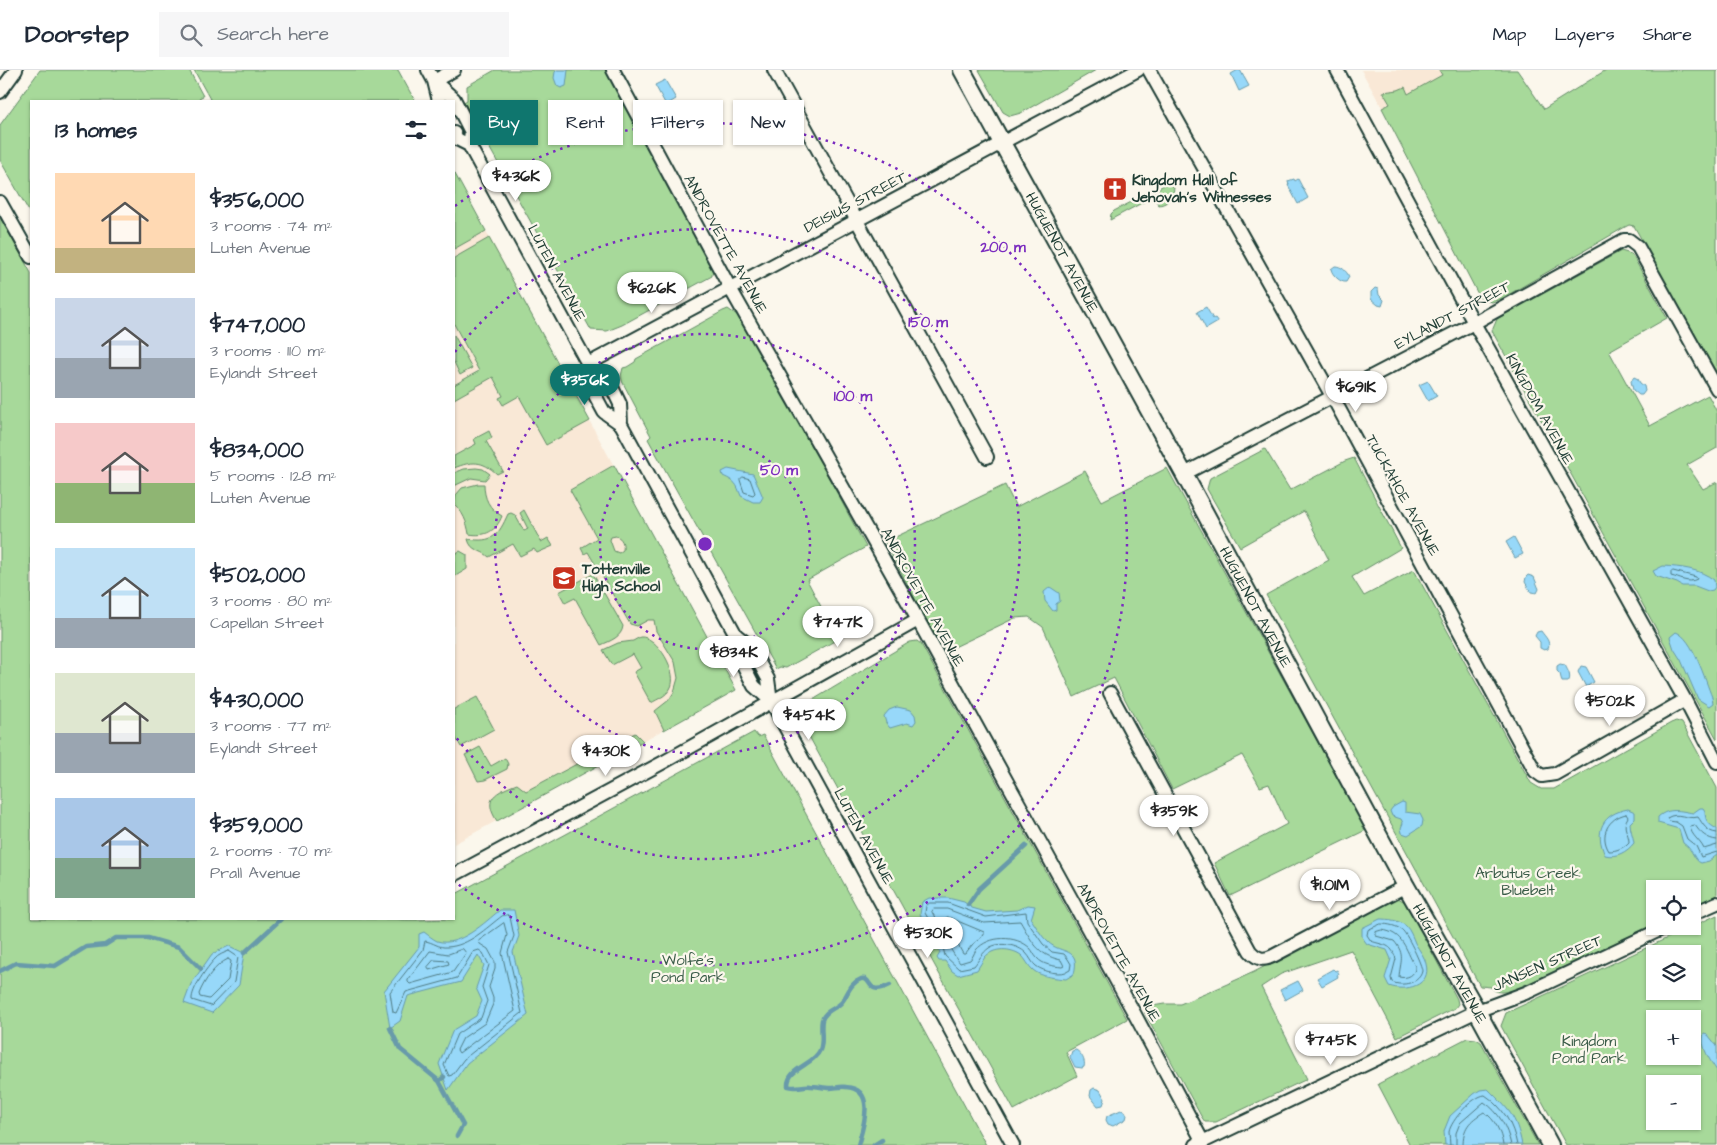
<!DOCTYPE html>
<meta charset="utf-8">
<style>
body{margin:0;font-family:"Architects Daughter",sans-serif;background:#f6f6f7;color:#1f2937;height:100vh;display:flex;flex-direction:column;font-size:19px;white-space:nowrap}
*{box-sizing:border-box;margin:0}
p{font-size:16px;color:#747a83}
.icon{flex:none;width:28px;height:28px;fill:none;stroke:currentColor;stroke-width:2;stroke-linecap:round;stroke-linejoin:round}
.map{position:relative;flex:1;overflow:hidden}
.sheet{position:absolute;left:30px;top:30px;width:425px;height:820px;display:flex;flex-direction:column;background:#fff;border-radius:0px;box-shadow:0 1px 4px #0004}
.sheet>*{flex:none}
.banner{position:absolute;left:470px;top:30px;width:475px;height:45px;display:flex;gap:10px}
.tools{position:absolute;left:1646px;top:810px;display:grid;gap:10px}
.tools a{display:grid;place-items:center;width:55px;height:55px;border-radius:0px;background:#fff;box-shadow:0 1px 4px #0004;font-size:25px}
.price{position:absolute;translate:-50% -42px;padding:0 11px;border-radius:18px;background:#fff;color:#222;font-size:16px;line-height:32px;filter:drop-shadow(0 1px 2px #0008)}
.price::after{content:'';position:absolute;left:50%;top:30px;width:15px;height:11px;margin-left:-8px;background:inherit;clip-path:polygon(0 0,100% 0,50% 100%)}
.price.on{background:#0f766e;color:#fff}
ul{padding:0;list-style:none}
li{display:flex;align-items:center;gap:15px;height:125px;padding:0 25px}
li span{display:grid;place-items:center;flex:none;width:140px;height:100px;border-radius:0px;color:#555}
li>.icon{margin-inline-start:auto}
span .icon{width:60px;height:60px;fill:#fffc;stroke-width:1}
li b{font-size:21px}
h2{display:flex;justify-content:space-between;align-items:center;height:60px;padding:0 25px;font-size:21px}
.pill{padding:0 18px;border-radius:0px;background:#fff;box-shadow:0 1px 4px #0004;font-size:18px;line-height:45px}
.pill.on{background:#0f766e;color:#fff}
header{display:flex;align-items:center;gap:30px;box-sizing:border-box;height:70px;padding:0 25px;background:#fff;border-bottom:1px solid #e0e1e3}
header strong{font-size:24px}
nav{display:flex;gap:28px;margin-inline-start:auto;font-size:18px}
.search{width:350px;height:45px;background:#f6f6f7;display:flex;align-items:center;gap:12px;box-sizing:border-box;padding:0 18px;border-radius:0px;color:#747a83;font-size:19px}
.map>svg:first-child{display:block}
</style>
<header>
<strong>Doorstep</strong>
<div class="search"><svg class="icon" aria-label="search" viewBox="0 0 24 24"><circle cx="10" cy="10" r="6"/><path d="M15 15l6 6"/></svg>Search here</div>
<nav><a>Map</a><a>Layers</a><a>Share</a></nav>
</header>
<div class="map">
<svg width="1717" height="1075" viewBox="0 0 1717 1075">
<rect width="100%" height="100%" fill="#fbf7ec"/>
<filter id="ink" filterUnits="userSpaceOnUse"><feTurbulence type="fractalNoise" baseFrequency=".02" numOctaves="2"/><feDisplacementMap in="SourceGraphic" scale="10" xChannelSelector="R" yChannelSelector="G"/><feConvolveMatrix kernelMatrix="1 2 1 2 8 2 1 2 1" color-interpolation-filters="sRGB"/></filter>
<g filter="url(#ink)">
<path fill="#f9e8d6" d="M1361,0H1496L1393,57Z
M454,102L736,620L454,774Z"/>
<path fill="#a7d99a" stroke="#638b67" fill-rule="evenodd" d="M40,0H189L203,26L199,28L201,31H31V145L0,90V55Z
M194,0H398L415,31H211Z
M495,0H607L716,201L712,203V206L622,255L607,261L591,260L464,32L467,30V16Z
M979,0H1096L1021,43L1010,46L1003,42Z
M1439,0H1517L1544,39L1606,0H1717V304L1634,156L1629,155L1625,157L1501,229L1492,232L1481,230L1382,38L1390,34L1383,22L1398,20L1405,17L1408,24L1442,5Z
M454,102L486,161L454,179Z
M1168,113L1172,115L1174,118C1173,127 1168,134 1159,135L1153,127L1110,150L1111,144L1114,141Z
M0,147L31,203V849H396C401,851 444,849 454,849V825L754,662L758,667L763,665L986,1075H0Z
M489,168L590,351L546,375L519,326L503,335L499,328L503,326L493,307L454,329V315L479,301L454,254V188Z
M1621,181L1631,184L1634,188L1667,248L1609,281L1650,356L1708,325L1717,342V378L1687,395L1703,419L1717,412V669L1492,261L1497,249Z
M728,239L735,244L740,242L866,477L807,510L838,569L786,598L780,597L776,599L648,369L651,366L622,311L621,306L623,298L627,297L635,292L636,289L723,241Z
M454,265L472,298L460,305L454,292Z
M489,361L492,368L486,371L503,401L497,404C482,390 472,391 454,398V386L476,374L474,369Z
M1265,379L1290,420L1345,391L1354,388L1401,478L1352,507L1364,526L1414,500L1531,713L1541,719H1554L1671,653L1676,651L1682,653L1717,718V825L1693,836L1692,819H1655V854L1512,921C1504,922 1496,924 1491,917L1480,916L1266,525L1329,490L1304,441L1240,477L1207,419L1210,408Z
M614,395L736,620L664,660L655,641L669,630L674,622L678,608L675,592L656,561L654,550H648L637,556L630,554L588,482L584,484L581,478L597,468L570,420ZM616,466C622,468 624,474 623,480L619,483L614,481L610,470L611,467Z
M476,398L483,399L490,404L485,410L471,408L454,416V403L464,399Z
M1167,398L1366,760L1230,826L1214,793L1287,754L1269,714L1260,717L1242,685L1172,719L1114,608L1074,627L1043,557L1029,547L1015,548L946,581L931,559L885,472L1005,415L1016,437L1085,401L1102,431Z
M478,414H484C484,428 489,439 502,446C496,461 486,467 469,464C467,452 463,442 454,434L456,425L462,418Z
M524,440L541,472L548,468L553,476L537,483L534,479L520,486L513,474L489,487C481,479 471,482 468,469C493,473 498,466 508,444L511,443L515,445L524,461L528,459L520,443Z
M460,481L467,485V499L454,507V484Z
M593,504L623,556C622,567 610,571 601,575L575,528L565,533L559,522Z
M640,567C657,565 680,604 670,619C666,626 658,629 651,633L634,602L641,598L633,584L612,595L603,580L618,573L633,571Z
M917,571L921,574L1127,949L1066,982L1077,1006L1014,1040L799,648V641L801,637L910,572Z
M477,627L494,659L461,677L454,665V639Z
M635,663L643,671L497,751C482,728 496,722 517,714L526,721Z
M480,677L491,696L505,688L508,694L507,699L485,710L478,711L465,685Z
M1398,828L1405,832L1457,929L1458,934L1455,938L1397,967L1351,880L1281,904L1261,917L1307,1009L1216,1052H1205L1201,1046L1145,943L1147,937L1164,934H1180L1207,923L1254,902L1390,831Z
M1717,845V1075H1566L1501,956L1506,943ZM1655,884H1692V921H1655ZM1655,949H1692V986H1655ZM1655,1014H1692V1051H1655Z
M1467,968L1476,969L1481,972L1538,1075H1410L1378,1014Z"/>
<path fill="#97d8f9" stroke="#679aaa" d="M557,0H568L566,16L561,18L557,16L554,8L555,2Z
M1238,0H1240L1249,16L1239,21L1231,4Z
M665,10L676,29L666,35L655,15Z
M1294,109L1295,111L1298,109L1308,128L1298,134L1288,115L1289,114L1288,111Z
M1335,196C1341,196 1347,201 1349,207L1346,212C1341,213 1332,205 1331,199Z
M1375,218L1378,219L1379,225L1384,230L1382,236L1378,235L1371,229V222Z
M1206,237L1213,249L1215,248L1218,252L1206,259L1197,242Z
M1634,307L1638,309L1640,313L1644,316L1645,321L1642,325H1639L1633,320L1631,311Z
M1428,311L1437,326L1428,331L1419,315Z
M728,399L753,404L763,427L760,432H753L741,426C736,413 736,412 723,406L722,402Z
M1514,467L1523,484L1515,488L1506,472Z
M1663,496C1681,497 1700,499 1714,510L1715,517L1713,520L1708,521L1695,516H1682L1677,513L1656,506L1653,501Z
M1528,505L1534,507L1539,519L1537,523L1531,522L1525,512L1526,507Z
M1050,517L1059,523L1060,531L1056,534V540L1053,541L1045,531L1044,522Z
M851,544L856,546V552L844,559L840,558L838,554L839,550Z
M1541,561C1545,567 1551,571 1548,579L1544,580L1540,578V572L1535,566L1537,562Z
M1676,562C1693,568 1705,610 1712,627L1713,633L1709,636L1698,629L1681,590L1674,579L1670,567Z
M1560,594L1565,595C1568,601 1572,607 1568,612H1562L1560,604L1557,601V596Z
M1581,596L1586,597L1594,612L1586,617L1578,602Z
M897,637L911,640L915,645L916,651L913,655L907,653L890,658L886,653L884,646L889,640Z
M1402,732L1405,733V742L1420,744L1423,750L1422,756L1408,765L1402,763L1401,758L1403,753L1401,749L1392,746L1390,741L1393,737Z
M1700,738H1703L1705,741C1705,751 1708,754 1717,759V785L1709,791L1701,793C1693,790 1694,780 1683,773L1679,759L1658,753V747C1669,737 1681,741 1693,743Z
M1628,739L1635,742V748L1630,753C1630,760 1633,765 1634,773C1627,782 1616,788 1605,785C1594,761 1602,744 1628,739Z
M929,828H948L964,832L972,838L986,842L1017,840L1028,835L1035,836L1031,849C1036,856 1041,866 1048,872C1061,885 1081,876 1074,904L1066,909C1056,908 1041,907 1033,900C1028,896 1026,889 1021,885C1011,878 994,877 985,887C982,891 980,896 977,900L958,905L952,901L945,891H939L937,888L940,883L920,844L922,832Z
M500,840H514L519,866L513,882L528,945L467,993L448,1020L439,994L453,960L476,946L482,931L476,918L484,895L478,885L461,912L408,926L400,951L390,958L384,921L419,877V864L424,862C428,865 433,869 437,871C459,878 485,852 500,840Z
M1380,849C1388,849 1399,850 1406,856C1410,860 1413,868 1415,873C1419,880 1425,887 1426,894C1432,916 1405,922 1389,916L1385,908L1391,889L1387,880L1367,874L1362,867V858Z
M229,876L244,883L239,915L212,943L184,933L191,914L212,884Z
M1333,899L1335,901L1337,900L1339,904L1337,905L1338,907L1322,916L1317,908Z
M1298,911L1303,920L1285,930L1280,920Z
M1704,964L1708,965L1717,976V1001C1710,990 1700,977 1704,964Z
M1076,980C1081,983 1086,991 1084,997L1082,998L1075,997L1070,987L1072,981Z
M1094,1018L1100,1020L1105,1029L1103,1035L1098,1036L1090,1026L1091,1020Z
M1488,1019C1509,1040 1516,1045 1522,1075H1445L1444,1061L1450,1046L1474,1024L1480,1020Z
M1121,1040L1125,1041L1127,1045L1126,1049L1113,1056L1108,1054L1106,1050L1107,1046Z"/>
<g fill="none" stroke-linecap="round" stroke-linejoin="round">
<path stroke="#4f7b83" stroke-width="1" d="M743,407L750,409L755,423L753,425L744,422L740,410Z
M1673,501L1696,507L1697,509C1688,514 1680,508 1671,506V503Z
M1626,744L1628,747C1621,758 1629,762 1629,772C1624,778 1616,781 1609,781C1599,765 1608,748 1626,744Z
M1717,763C1706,762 1703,754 1698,747C1687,750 1678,741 1667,748L1669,751L1676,752L1682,756L1687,769L1696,776L1701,787L1717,782
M1717,770C1707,769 1700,763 1695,755L1690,756C1691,766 1700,770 1704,779L1717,775
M930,833H948L986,847L1026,842L1027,851L1043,874L1052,882L1064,884L1068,889L1071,894L1070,900C1062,906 1044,902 1036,896C1032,893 1030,887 1026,883C1018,875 999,871 989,878C982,883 979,890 974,896L959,899L945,886L942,873L925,843L926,836Z
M934,839H947L984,853L1020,851C1032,871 1037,885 1061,890L1064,896L1062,897C1053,896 1043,895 1037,888C1034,885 1033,881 1030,878C1016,865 989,865 976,880C974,883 973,887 970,890L960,893C949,880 941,858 932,842Z
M508,845L510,847L514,866L508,882L522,943L464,989L452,1005L449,1006L444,995L457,964L481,948L487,931L482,917L489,895L483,883L479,880L473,882L457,908L406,922L396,943L393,942L390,922L423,880L425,871C433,872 439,878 447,877C469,876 486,858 502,846Z
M948,847L984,862V865L972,875L965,884H963L945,851L946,848Z
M504,853L507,865L502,883L515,941L459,983L457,980L463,968L485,953L493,934V928L489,917L495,899V892L488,879L480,874L479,871Z
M1381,854C1388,854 1398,856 1403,861C1408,866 1422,895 1422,901C1420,913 1402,917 1392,912L1391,908L1396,889C1391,873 1385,876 1371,871L1367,865L1368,860Z
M1382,860C1404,863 1405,879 1415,896C1416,905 1407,909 1399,907C1400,892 1406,885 1394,871L1376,866V862Z
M463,879L466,883L453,902L410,914L408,912V910L430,881L448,884Z
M229,881L238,887L234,912L211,936L192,930C191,920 207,897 215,889C218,885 224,883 229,881Z
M228,889L231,891L228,910L209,929L200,927L199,924C204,911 215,895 228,889Z
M434,890L448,891L449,894L429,900L428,897Z
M1450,1075C1450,1071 1449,1066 1449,1062C1451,1050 1473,1026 1485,1025C1503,1037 1513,1054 1517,1075
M1456,1075V1063L1460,1053L1484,1032C1499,1042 1507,1057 1511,1075
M1463,1075C1463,1058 1469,1051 1484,1042C1495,1049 1501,1062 1503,1075"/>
<path stroke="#679aaa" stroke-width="4.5" d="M968,835L979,819L1026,776
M244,883L281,849
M0,901L16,893L55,896L86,877L105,875L116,868H148L179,877L201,899
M390,958L400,979L439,1011L444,1007
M439,1011L463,1055L457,1066
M858,1075C863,1057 877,1019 846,1017C841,1016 835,1018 830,1018C824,1018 817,1016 811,1016C802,1015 796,1019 788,1016C787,998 814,995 820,980C824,971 820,959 822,950C825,940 836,939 842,932C848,924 850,913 861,909C873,906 865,927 890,915
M874,1075L882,1070"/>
<defs>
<path id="minor" d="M428,0L434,11L439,31
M613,0L730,218L918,550L1133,941L1203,1072
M774,0L987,387
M1149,0L1332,326L1535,701L1542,706L1555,704L1685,630
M1337,0L1474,253L1685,630L1717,692
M434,11L454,29L471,62L469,75
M434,11L454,0
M0,22L16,0
M454,63L457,69L469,75L577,274L588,294L591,318L604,342L621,354
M0,132L31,187
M588,294L1138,0
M588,294L608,309L620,334L621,354L736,565L750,576L768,609L771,631
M1184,404L1474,253L1624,170H1629L1638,177L1717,319
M736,565L738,585L754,616L771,631L1013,1075
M1110,623L1250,881C1257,889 1263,891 1273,886L1406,816
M454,805L662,693L918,550
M1692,844L1717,833
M1196,1075L1477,941L1528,922L1668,856"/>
<g id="tertiary">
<path id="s1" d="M962,0L1184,404L1406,816L1477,941L1550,1075"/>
</g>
</defs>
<use href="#minor" stroke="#1f3d34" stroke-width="16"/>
<use href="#tertiary" stroke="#1f3d34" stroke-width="20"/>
<use href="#minor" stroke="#fbf7ec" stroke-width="12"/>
<use href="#tertiary" stroke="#fbf7ec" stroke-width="16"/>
</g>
</g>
<g fill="none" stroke="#7b2cbf" stroke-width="2.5" stroke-dasharray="2.5 5">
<circle cx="705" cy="474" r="105"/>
<circle cx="705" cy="474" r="210"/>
<path d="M455 282A315 315 0 1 1 455 666"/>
<path d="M455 136A421 421 0 1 1 455 812"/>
</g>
<defs>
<symbol id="church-square" viewBox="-11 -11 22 22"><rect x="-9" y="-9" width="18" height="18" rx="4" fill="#c8321e" stroke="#fbf7ec"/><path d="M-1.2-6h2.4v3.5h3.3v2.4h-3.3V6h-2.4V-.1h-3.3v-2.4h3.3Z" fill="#fff"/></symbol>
<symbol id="school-square" viewBox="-11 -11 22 22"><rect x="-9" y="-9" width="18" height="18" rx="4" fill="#c8321e" stroke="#fbf7ec"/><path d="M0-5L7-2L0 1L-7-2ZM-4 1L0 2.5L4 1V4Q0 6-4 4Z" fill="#fff"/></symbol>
</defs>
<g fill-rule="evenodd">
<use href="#church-square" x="1101" y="105" width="28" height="28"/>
<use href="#school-square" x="550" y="494" width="28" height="28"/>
</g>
<g text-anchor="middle" stroke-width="4.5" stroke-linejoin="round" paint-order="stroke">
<g font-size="15" font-weight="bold" fill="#1f3d34" stroke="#fbf7ec" text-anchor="start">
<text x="1132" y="115">Kingdom Hall of<tspan x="1132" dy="17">Jehovah's Witnesses</tspan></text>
<text x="582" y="504">Tottenville<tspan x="582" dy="17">High School</tspan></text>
</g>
<g font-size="15" fill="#1f3d34" stroke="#fbf7ec">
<text transform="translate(855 132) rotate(-28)" y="5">DEISIUS STREET</text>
<text transform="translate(726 174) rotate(61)" y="5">ANDROVETTE AVENUE</text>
<text dy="5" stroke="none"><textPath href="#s1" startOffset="208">HUGUENOT AVENUE</textPath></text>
<text transform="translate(557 203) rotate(62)" y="5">LUTEN AVENUE</text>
<text transform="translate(1452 245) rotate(-28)" y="5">EYLANDT STREET</text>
<text transform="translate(1540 339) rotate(61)" y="5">KINGDOM AVENUE</text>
<text transform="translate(1403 425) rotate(61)" y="5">TUCKAHOE AVENUE</text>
<text transform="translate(923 527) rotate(61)" y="5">ANDROVETTE AVENUE</text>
<text dy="5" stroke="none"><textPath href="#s1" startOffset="612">HUGUENOT AVENUE</textPath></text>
<text transform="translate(864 766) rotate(61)" y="5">LUTEN AVENUE</text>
<text transform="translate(1119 882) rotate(61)" y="5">ANDROVETTE AVENUE</text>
<text dy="5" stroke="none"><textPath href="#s1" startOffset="1018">HUGUENOT AVENUE</textPath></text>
<text transform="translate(1547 893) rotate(-24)" y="5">JANSEN STREET</text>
</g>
<g font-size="15" fill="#3a5c48" stroke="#fbf7ec">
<text x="1528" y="808">Arbutus Creek<tspan x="1528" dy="17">Bluebelt</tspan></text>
<text x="688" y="895">Wolfe's<tspan x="688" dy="17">Pond Park</tspan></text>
<text x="1589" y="976">Kingdom<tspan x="1589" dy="17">Pond Park</tspan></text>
</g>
</g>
<circle cx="705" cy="474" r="8" fill="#7b2cbf" stroke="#fbf7ec" stroke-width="2.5"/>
<g font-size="15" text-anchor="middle" font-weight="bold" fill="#7b2cbf" stroke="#fbf7ec" stroke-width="4.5" stroke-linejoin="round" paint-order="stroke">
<text x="1003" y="182">200 m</text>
<text x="928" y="257">150 m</text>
<text x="853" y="331">100 m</text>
<text x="779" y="405">50 m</text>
</g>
</svg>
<div class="tools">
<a><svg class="icon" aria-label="locate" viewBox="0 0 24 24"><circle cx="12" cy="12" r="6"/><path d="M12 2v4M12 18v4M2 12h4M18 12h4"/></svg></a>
<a><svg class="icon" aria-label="layers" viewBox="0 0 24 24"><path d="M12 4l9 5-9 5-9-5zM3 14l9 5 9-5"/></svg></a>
<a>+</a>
<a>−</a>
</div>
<b class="price" style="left:516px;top:132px">$436K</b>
<b class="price" style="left:652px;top:244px">$626K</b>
<b class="price on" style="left:585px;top:336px">$356K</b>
<b class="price" style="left:1356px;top:343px">$691K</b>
<b class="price" style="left:838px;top:578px">$747K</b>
<b class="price" style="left:734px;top:608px">$834K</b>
<b class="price" style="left:1610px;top:657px">$502K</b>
<b class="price" style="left:809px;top:671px">$454K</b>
<b class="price" style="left:606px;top:707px">$430K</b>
<b class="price" style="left:1174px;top:767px">$359K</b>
<b class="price" style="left:1330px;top:841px">$1.01M</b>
<b class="price" style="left:928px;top:889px">$530K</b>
<b class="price" style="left:1331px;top:996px">$745K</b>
<div class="banner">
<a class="pill on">Buy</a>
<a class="pill">Rent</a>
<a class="pill">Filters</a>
<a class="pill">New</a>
</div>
<section class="sheet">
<h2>13 homes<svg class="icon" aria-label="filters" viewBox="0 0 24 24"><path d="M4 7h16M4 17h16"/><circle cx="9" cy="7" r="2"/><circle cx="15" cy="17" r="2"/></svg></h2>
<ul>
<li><span style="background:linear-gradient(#ffd9b3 75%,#c2b280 0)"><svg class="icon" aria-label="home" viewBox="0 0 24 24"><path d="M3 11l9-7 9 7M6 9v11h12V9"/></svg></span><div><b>$356,000</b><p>3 rooms · 74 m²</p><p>Luten Avenue</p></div></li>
<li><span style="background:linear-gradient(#c9d6e8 60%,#9aa5b1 0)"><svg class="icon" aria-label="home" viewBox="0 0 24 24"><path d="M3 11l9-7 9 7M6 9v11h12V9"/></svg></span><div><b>$747,000</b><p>3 rooms · 110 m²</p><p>Eylandt Street</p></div></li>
<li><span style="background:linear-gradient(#f6c9c9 60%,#8fb573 0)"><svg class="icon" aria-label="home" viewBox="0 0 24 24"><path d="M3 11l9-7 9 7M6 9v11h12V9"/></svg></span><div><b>$834,000</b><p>5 rooms · 128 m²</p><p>Luten Avenue</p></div></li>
<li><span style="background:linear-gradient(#bfe0f5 70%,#9aa5b1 0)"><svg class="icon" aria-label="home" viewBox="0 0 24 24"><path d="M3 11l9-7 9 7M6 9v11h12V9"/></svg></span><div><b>$502,000</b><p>3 rooms · 80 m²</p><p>Capellan Street</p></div></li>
<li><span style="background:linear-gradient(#dfe7d0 60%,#9aa5b1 0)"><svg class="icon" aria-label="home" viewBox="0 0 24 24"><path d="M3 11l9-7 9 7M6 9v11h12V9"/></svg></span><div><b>$430,000</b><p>3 rooms · 77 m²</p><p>Eylandt Street</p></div></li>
<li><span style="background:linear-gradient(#a9c7e8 60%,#7fa58c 0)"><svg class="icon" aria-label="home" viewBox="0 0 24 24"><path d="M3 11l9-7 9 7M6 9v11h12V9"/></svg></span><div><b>$359,000</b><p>2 rooms · 70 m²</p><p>Prall Avenue</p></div></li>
</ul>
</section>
</div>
